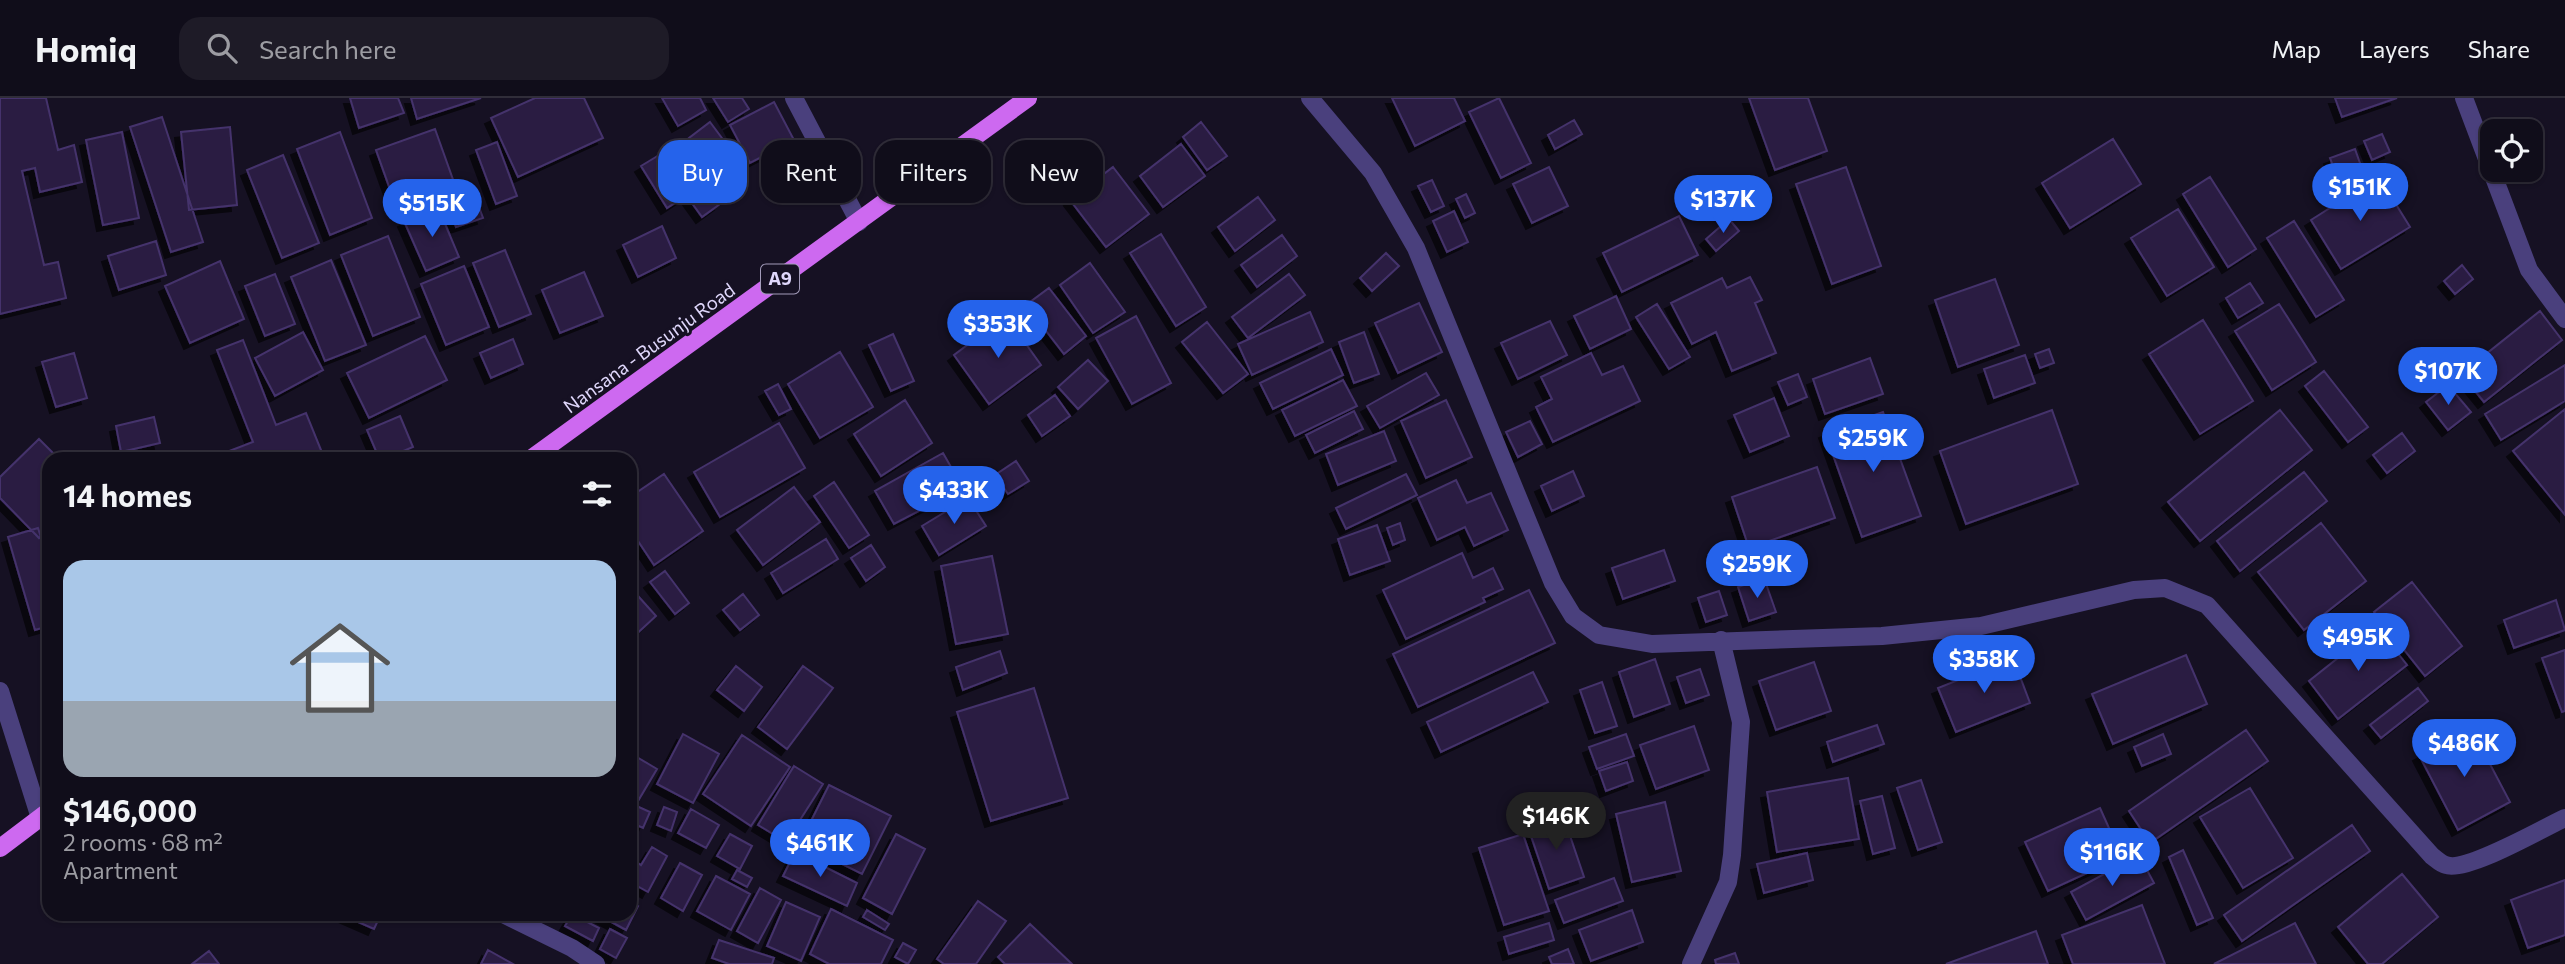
<!DOCTYPE html>
<meta charset="utf-8">
<style>
body{margin:0;font-family:Commissioner,sans-serif;background:#1e1b27;color:#f1f3f6;height:100vh;display:flex;flex-direction:column;font-size:26px;white-space:nowrap}
*{box-sizing:border-box;margin:0}
p{font-size:23px;color:#9c9ca2}
.icon{flex:none;width:38px;height:38px;fill:none;stroke:currentColor;stroke-width:2;stroke-linecap:round;stroke-linejoin:round}
.map{position:relative;flex:1;overflow:hidden}
.side{position:absolute;left:42px;top:354px;width:595px;height:469px;display:flex;flex-direction:column;background:#100d1a;border-radius:21px;box-shadow:0 2px 5px #0004,0 0 0 2px #302d39}
.side>*{flex:none}
.guide{position:absolute;left:658px;top:42px;width:665px;height:63px;display:flex;gap:14px}
.tools{position:absolute;left:2480px;top:21px;display:grid;gap:14px}
.tools a{display:grid;place-items:center;width:63px;height:63px;border-radius:14px;background:#100d1a;box-shadow:0 2px 5px #0004,0 0 0 2px #302d39;font-size:35px}
.price{position:absolute;translate:-50% -60px;padding:0 16px;border-radius:24px;background:#2563eb;color:#fff;font-size:23px;line-height:46px;filter:drop-shadow(0 2px 4px #0008)}
.price::after{content:'';position:absolute;left:50%;top:42px;width:21px;height:16px;margin-left:-10px;background:inherit;clip-path:polygon(0 0,100% 0,50% 100%)}
.price.current{background:#222;color:#fff}
ul{padding:0;list-style:none}
li{display:grid;align-content:center;gap:14px;height:371px;padding:0 21px}
li+li{border-top:2px solid #302d39}
li span{display:grid;place-items:center;height:217px;border-radius:21px;color:#555}
li>.icon{margin-inline-start:auto}
span .icon{width:126px;height:126px;fill:#fffc;stroke-width:1}
li b{font-size:30px}
h2{display:flex;justify-content:space-between;align-items:center;height:84px;padding:0 21px;font-size:30px}
.tag{padding:0 24px;border-radius:21px;background:#100d1a;box-shadow:0 2px 5px #0004,0 0 0 2px #302d39;font-size:24px;line-height:63px}
.tag.current{background:#2563eb;color:#fff}
header{display:flex;align-items:center;gap:42px;box-sizing:border-box;height:98px;padding:0 35px;background:#100d1a;border-bottom:2px solid #302d39}
header strong{font-size:33px}
nav{display:flex;gap:38px;margin-inline-start:auto;font-size:24px}
.search{width:490px;height:63px;background:#1e1b27;display:flex;align-items:center;gap:18px;box-sizing:border-box;padding:0 24px;border-radius:21px;color:#9c9ca2;font-size:26px}
.map>svg:first-child{display:block}
</style>
<header>
<strong>Homiq</strong>
<div class="search"><svg class="icon" aria-label="search" viewBox="0 0 24 24"><circle cx="10" cy="10" r="6"/><path d="M15 15l6 6"/></svg>Search here</div>
<nav><a>Map</a><a>Layers</a><a>Share</a></nav>
</header>
<div class="map">
<svg width="2565" height="866" viewBox="0 0 2565 866">
<defs>
<filter id="shadow"><feDropShadow dx="-6" dy="6" stdDeviation="0" flood-color="#0009"/></filter>
</defs>
<rect width="100%" height="100%" fill="#161123"/>
<path fill="#2a1f42" stroke="#45336c" stroke-width="2" filter="url(#shadow)" d="M0,0H46L58,52L74,47L82,84L40,94L35,70L22,73L44,167L58,164L66,200L0,216Z
M350,0H398L404,15L359,30Z
M411,0H481L417,21Z
M535,0H584L603,40L518,79L491,20Z
M662,0H700L706,12L678,28Z
M713,0H742L749,11L728,24Z
M1392,0H1454L1465,23L1415,48Z
M1499,0L1531,65L1501,80L1469,14Z
M1749,0H1808L1827,53L1775,72Z
M2335,0H2397L2342,19Z
M774,4L794,42L750,65L730,27Z
M162,19L203,144L171,154L130,29Z
M1574,22L1582,36L1555,51L1548,37Z
M710,24L745,71L724,87L689,40Z
M1201,24L1227,58L1207,72L1183,39Z
M230,29L237,107L189,112L181,34Z
M435,31L456,90L397,111L376,52Z
M122,34L139,120L103,127L86,42Z
M340,34L372,120L330,137L297,51Z
M2382,36L2390,54L2372,62L2364,43Z
M2113,41L2141,86L2070,130L2042,85Z
M497,44L517,98L496,106L476,52Z
M679,45L704,86L667,110L641,68Z
M1181,46L1205,78L1163,109L1140,78Z
M2355,51L2362,71L2338,81L2330,60Z
M283,57L319,145L282,160L247,72Z
M1113,69L1149,116L1106,149L1070,102Z
M1549,69L1568,108L1532,125L1513,86Z
M1846,69L1881,168L1832,186L1796,86Z
M2210,79L2256,151L2228,169L2183,96Z
M2379,79L2410,129L2341,171L2311,122Z
M1432,82L1444,108L1431,114L1418,88Z
M707,88L720,106L702,119L689,101Z
M1466,96L1475,115L1465,120L1456,101Z
M1258,99L1275,122L1235,153L1218,129Z
M476,101L483,120L456,129L449,110Z
M438,109L459,159L426,173L404,123Z
M2178,111L2214,169L2167,198L2131,140Z
M1454,113L1468,144L1447,154L1433,123Z
M1679,118L1698,157L1622,194L1603,155Z
M1729,121L1739,133L1716,153L1706,141Z
M2294,123L2344,202L2316,219L2267,140Z
M662,128L676,160L638,179L623,147Z
M1161,136L1206,209L1176,228L1130,155Z
M1282,137L1297,158L1257,189L1241,167Z
M388,138L420,219L373,238L341,157Z
M156,143L166,177L119,192L108,158Z
M505,152L531,216L499,229L473,165Z
M1386,155L1399,168L1372,193L1360,180Z
M331,162L366,247L325,263L291,179Z
M220,163L244,221L190,245L165,188Z
M1090,165L1125,214L1093,235L1060,187Z
M2462,167L2473,181L2455,196L2444,183Z
M464,168L489,229L446,247L421,186Z
M584,174L603,218L560,235L542,192Z
M275,176L295,226L265,238L245,188Z
M1289,176L1305,197L1248,240L1232,219Z
M1750,179L1762,202L1755,205L1776,255L1732,273L1716,234L1692,246L1671,205L1722,180L1727,190Z
M1995,181L2019,247L1958,269L1935,202Z
M2250,185L2263,205L2238,220L2226,200Z
M1049,190L1086,238L1064,256L1026,207Z
M1616,198L1631,231L1590,251L1574,218Z
M1419,205L1442,254L1398,275L1375,225Z
M1657,206L1690,259L1669,271L1636,219Z
M2279,206L2316,264L2272,292L2235,233Z
M2540,213L2562,242L2484,304L2461,276Z
M1310,214L1323,244L1252,277L1238,246Z
M1006,218L1041,267L989,306L954,257Z
M1136,218L1171,285L1132,306L1096,240Z
M2203,222L2253,303L2200,336L2149,256Z
M1550,223L1567,257L1518,281L1501,245Z
M1207,224L1248,276L1223,295L1182,244Z
M303,234L323,272L275,298L255,260Z
M1364,234L1379,276L1354,285L1339,244Z
M893,236L914,283L891,293L869,247Z
M425,238L447,282L369,320L347,275Z
M513,241L523,266L491,280L480,255Z
M243,242L276,327L306,315L323,357L314,360H211L253,344L217,252Z
M1331,251L1343,277L1273,311L1260,285Z
M2049,251L2054,265L2040,270L2035,256Z
M840,254L873,309L820,340L788,286Z
M74,255L87,300L56,309L42,264Z
M1591,255L1602,277L1623,268L1640,303L1553,344L1536,309L1552,301L1541,279Z
M2025,257L2035,285L1994,300L1984,271Z
M1870,260L1883,296L1825,316L1813,281Z
M1088,262L1108,283L1078,311L1058,289Z
M2565,267V303L2501,342L2485,316Z
M2324,273L2368,329L2348,344L2305,288Z
M1426,275L1439,297L1380,330L1367,308Z
M1798,276L1807,299L1788,307L1778,284Z
M1343,282L1357,308L1295,338L1282,312Z
M778,286L791,311L779,317L765,293Z
M2448,287L2471,314L2448,332L2426,304Z
M1055,297L1070,318L1042,338L1028,317Z
M1774,300L1789,338L1750,354L1734,317Z
M905,302L932,345L881,378L854,336Z
M1446,302L1472,359L1426,380L1401,323Z
M2565,311V417L2513,353Z
M2052,312L2078,386L1966,426L1940,353Z
M2280,312L2312,352L2200,443L2168,404Z
M1354,313L1363,331L1315,355L1306,337Z
M1883,314L1921,418L1862,439L1825,334Z
M400,318L413,349L387,360H379L367,332Z
M154,319L160,345L121,354L116,328Z
M1530,323L1542,346L1518,359L1506,334Z
M779,325L805,370L720,419L694,374Z
M1384,333L1396,363L1338,387L1326,356Z
M2402,335L2415,353L2387,375L2373,357Z
M39,341L58,360H49V430L39,440L0,400V379Z
M943,355L963,390L894,426L875,393Z
M1016,363L1029,383L1008,396L995,377Z
M1817,369L1835,420L1749,450L1732,399Z
M1573,373L1584,398L1552,413L1541,388Z
M2304,374L2327,403L2240,473L2217,443Z
M664,376L703,433L654,467L630,431V399Z
M1406,376L1417,397L1346,431L1336,410Z
M1456,382L1467,405L1491,395L1508,432L1474,448L1465,429L1437,442L1418,400Z
M834,384L869,437L849,450L814,398Z
M794,389L820,424L763,467L737,432Z
M968,400L986,428L939,457L922,428Z
M1400,425L1405,442L1393,447L1387,430Z
M2321,425L2366,483L2304,532L2258,474Z
M1377,427L1390,463L1350,477L1338,441Z
M38,430L45,452L49,451V528L35,532L8,439Z
M826,441L838,461L783,495L771,475Z
M871,447L885,469L866,483L851,460Z
M1664,452L1675,483L1623,501L1612,470Z
M1462,455L1473,480L1493,470L1503,491L1483,500L1485,504L1406,541L1383,492Z
M992,458L1008,536L956,546L941,468Z
M665,473L689,505L675,516L650,484Z
M1764,480L1776,514L1749,523L1738,489Z
M2412,484L2462,548L2425,578L2374,514Z
M630,489L656,518L630,542Z
M1529,492L1555,545L1418,609L1393,556Z
M1719,493L1727,517L1706,524L1698,500Z
M743,496L759,517L740,532L723,512Z
M2556,502L2565,532L2514,550L2504,522Z
M2377,529L2407,567L2338,621L2309,583Z
M2565,552V613L2562,614L2542,560Z
M1000,553L1007,575L963,592L956,569Z
M2186,557L2207,606L2113,646L2092,596Z
M2013,560L2030,605L1956,634L1938,590Z
M1655,561L1670,606L1634,619L1619,574Z
M1814,564L1831,613L1776,632L1759,583Z
M736,568L762,589L744,613L717,592Z
M803,568L833,590L787,651L758,629Z
M1700,571L1709,597L1686,605L1677,579Z
M1533,574L1548,604L1441,654L1427,624Z
M1602,584L1617,628L1595,635L1580,592Z
M1034,590L1068,700L991,723L957,614Z
M2418,590L2428,603L2381,640L2370,627Z
M1877,627L1884,646L1833,664L1827,644Z
M1694,628L1709,672L1656,691L1640,647Z
M2471,630L2510,704L2458,732L2419,657Z
M2246,632L2268,663L2150,745L2129,713Z
M683,636L719,656L693,705L657,686Z
M1626,636L1634,658L1597,671L1589,649Z
M2163,636L2171,656L2142,668L2134,649Z
M742,637L790,669L751,728L703,696Z
M630,655L657,671L638,703L630,698Z
M1627,664L1633,683L1606,693L1599,673Z
M794,668L823,686L786,744L758,727Z
M1848,680L1859,741L1777,754L1767,694Z
M1921,682L1942,744L1918,752L1897,690Z
M829,687L891,718L862,776L800,745Z
M2250,690L2293,760L2243,790L2200,719Z
M1882,698L1895,750L1873,756L1860,703Z
M1665,704L1681,773L1632,784L1616,716Z
M630,705L650,714L643,730L630,724Z
M664,709L677,714L671,733L657,727Z
M2100,710L2122,759L2048,793L2025,744Z
M691,711L719,727L706,750L678,735Z
M1563,717L1584,779L1549,791L1528,729Z
M2352,727L2370,753L2242,843L2224,817Z
M730,736L752,748L740,771L717,758Z
M896,736L925,751L892,816L863,800Z
M1523,736L1549,813L1504,827L1479,750Z
M652,749L667,758L648,794L630,784V760L641,767Z
M2183,752L2213,820L2197,827L2169,759Z
M795,754L857,785L847,808L783,778Z
M1807,755L1813,782L1764,795L1757,766Z
M2139,757L2154,785L2086,822L2071,794Z
M680,765L702,777L683,813L661,800Z
M737,772L752,780L747,789L732,781Z
M2402,776L2438,819L2382,866H2368L2338,829Z
M716,778L750,796L731,832L697,813Z
M1614,780L1623,803L1564,825L1555,802Z
M2565,782V837L2528,850L2511,802Z
M760,790L781,802L758,845L737,833Z
M630,803L638,808L626,832L597,816H630Z
M978,803L1006,823L976,866H944L937,861Z
M786,804L820,819L801,863L767,848Z
M2142,807L2165,866H2073L2062,837Z
M831,811L893,842L881,866H829L810,856Z
M867,812L889,826L885,832L863,819Z
M1632,812L1643,844L1591,863L1579,832Z
M340,816H381L374,831Z
M572,816L599,830L593,843L565,828Z
M1549,825L1554,842L1509,856L1504,839Z
M2295,825L2316,866H2214Z
M1030,826L1072,866H1005L998,859Z
M610,831L627,840L616,860L600,851Z
M2036,833L2048,866H1946Z
M719,842L774,860L772,866H729L712,860Z
M903,845L916,852L908,866L895,859Z
M1568,851L1574,866H1552L1549,859Z
M488,852L513,866H481Z
M209,853L219,866H192Z
M1735,855L1739,866H1716L1715,862Z"/>
<g fill="none" stroke-linecap="round" stroke-linejoin="round">
<path stroke="#4a407d" stroke-width="18" d="M794,0L859,124
M1310,0L1373,75L1416,150L1553,485L1573,518L1599,537L1652,546L1882,538L1981,528L2134,492L2165,490L2207,507L2432,758C2436,761 2441,766 2446,767C2466,775 2543,730 2565,720
M2464,0L2529,172L2565,221
M0,593L40,720
M503,816L572,850L596,866
M1691,866L1728,784L1732,757L1741,624L1721,542"/>
<path stroke="#cd69f0" stroke-width="18" d="M532,360L1028,0
M0,750L49,713"/>
</g>
<g text-anchor="middle" stroke-width="6" stroke-linejoin="round" paint-order="stroke">
<rect fill="#161123" stroke="#a39cba" stroke-width="2" x="761" y="166.5" width="38" height="29" rx="5"/>
<g font-size="18" font-weight="bold" fill="#dfd7fb">
<text x="780" y="187">A9</text>
</g>
<g font-size="19" fill="#dfd7fb" stroke="#161123">
<text transform="translate(649 250) rotate(-36)" y="7">Nansana - Busunju Road</text>
</g>
</g>
</svg>
<div class="tools">
<a><svg class="icon" aria-label="locate" viewBox="0 0 24 24"><circle cx="12" cy="12" r="6"/><path d="M12 2v4M12 18v4M2 12h4M18 12h4"/></svg></a>
</div>
<b class="price" style="left:2360px;top:125px">$151K</b>
<b class="price" style="left:1723px;top:137px">$137K</b>
<b class="price" style="left:432px;top:141px">$515K</b>
<b class="price" style="left:998px;top:262px">$353K</b>
<b class="price" style="left:2448px;top:309px">$107K</b>
<b class="price" style="left:1873px;top:376px">$259K</b>
<b class="price" style="left:954px;top:428px">$433K</b>
<b class="price" style="left:1757px;top:502px">$259K</b>
<b class="price" style="left:2358px;top:575px">$495K</b>
<b class="price" style="left:1984px;top:597px">$358K</b>
<b class="price" style="left:2464px;top:681px">$486K</b>
<b class="price current" style="left:1556px;top:754px">$146K</b>
<b class="price" style="left:820px;top:781px">$461K</b>
<b class="price" style="left:2112px;top:790px">$116K</b>
<div class="guide">
<a class="tag current">Buy</a>
<a class="tag">Rent</a>
<a class="tag">Filters</a>
<a class="tag">New</a>
</div>
<section class="side">
<h2>14 homes<svg class="icon" aria-label="filters" viewBox="0 0 24 24"><path d="M4 7h16M4 17h16"/><circle cx="9" cy="7" r="2"/><circle cx="15" cy="17" r="2"/></svg></h2>
<ul>
<li><span style="background:linear-gradient(#a9c7e8 65%,#9aa5b1 0)"><svg class="icon" aria-label="home" viewBox="0 0 24 24"><path d="M3 11l9-7 9 7M6 9v11h12V9"/></svg></span><div><b>$146,000</b><p>2 rooms · 68 m²</p><p>Apartment</p></div></li>
</ul>
</section>
</div>
